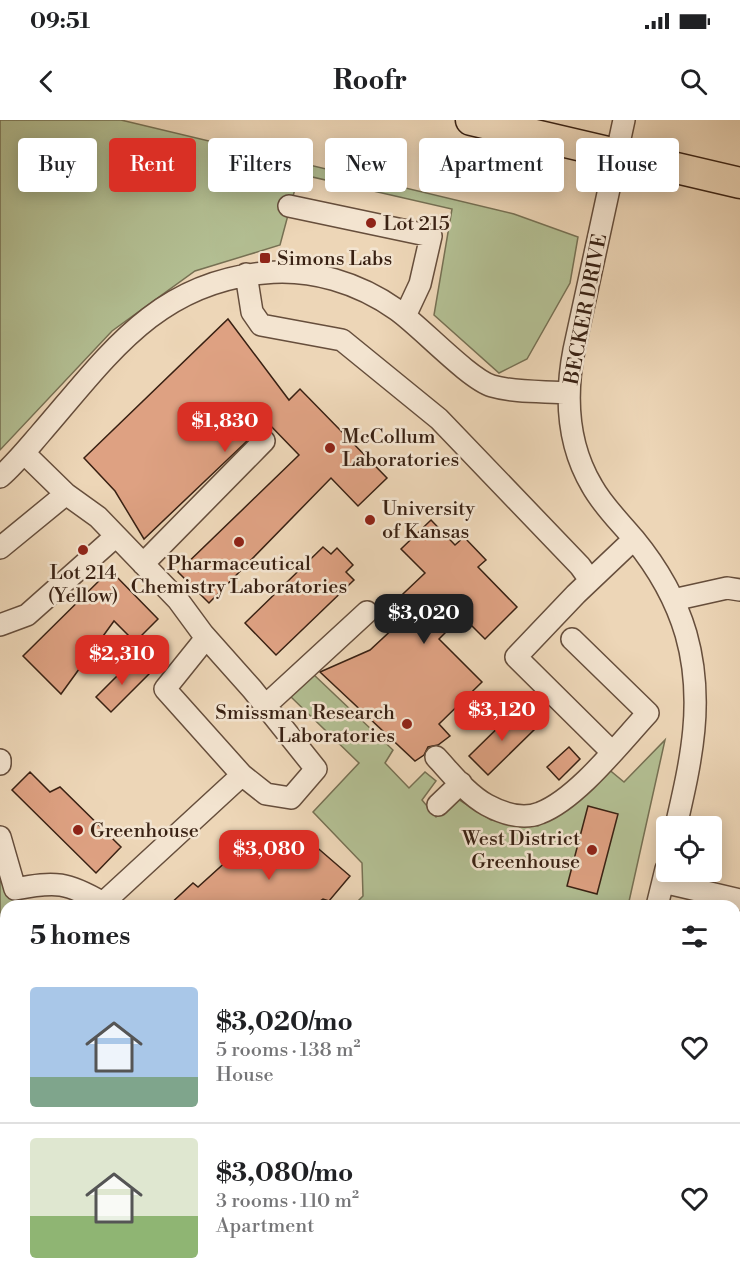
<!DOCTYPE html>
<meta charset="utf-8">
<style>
body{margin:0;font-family:"Libre Bodoni",serif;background:#f6f6f6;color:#202124;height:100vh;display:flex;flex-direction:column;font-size:22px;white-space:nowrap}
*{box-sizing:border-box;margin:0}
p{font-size:20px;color:#757577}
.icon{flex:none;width:33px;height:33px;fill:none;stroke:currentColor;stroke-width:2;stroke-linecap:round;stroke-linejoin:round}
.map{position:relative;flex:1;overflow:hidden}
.details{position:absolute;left:0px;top:780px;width:741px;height:384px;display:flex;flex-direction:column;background:#fff;border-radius:18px 18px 0 0;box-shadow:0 3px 15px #0003}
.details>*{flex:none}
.hud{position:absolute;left:18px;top:18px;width:705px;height:54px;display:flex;gap:12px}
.buttons{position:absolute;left:656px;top:696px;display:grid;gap:12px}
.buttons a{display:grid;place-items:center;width:66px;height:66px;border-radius:6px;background:#fff;box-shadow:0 3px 15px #0003;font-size:30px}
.price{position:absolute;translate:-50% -51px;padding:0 14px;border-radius:12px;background:#d93025;color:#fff;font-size:20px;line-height:39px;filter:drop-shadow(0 2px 3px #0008)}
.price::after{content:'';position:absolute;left:50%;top:36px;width:18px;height:14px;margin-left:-9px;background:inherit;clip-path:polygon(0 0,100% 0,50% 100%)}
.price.active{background:#222;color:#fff}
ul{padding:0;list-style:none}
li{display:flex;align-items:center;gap:18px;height:150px;padding:0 30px}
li+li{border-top:2px solid #e0e0e0}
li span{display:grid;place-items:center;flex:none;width:168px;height:120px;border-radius:6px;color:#555}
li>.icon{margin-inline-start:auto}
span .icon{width:72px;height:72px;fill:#fffc;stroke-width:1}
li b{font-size:26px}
h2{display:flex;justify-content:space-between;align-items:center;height:72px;padding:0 30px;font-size:26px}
.pill{padding:0 21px;border-radius:6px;background:#fff;box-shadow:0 3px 15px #0003;font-size:21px;line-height:54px}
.pill.active{background:#d93025;color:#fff}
.status{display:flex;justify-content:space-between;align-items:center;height:42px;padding:0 30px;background:#fff;direction:ltr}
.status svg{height:16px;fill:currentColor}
header{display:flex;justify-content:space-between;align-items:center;height:78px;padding:0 30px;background:#fff;font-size:27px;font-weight:800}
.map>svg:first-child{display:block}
</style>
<div class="status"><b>09:51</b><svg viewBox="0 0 49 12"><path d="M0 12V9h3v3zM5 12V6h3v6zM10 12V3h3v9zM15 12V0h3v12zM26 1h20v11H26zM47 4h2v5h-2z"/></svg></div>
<header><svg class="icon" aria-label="back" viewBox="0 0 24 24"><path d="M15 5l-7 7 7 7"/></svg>Roofr<svg class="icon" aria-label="search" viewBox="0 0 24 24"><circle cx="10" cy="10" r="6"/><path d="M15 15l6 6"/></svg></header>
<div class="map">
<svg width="740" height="1164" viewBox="0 0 740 1164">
<rect width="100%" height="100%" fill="#edd6b7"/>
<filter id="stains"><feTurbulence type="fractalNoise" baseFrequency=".00333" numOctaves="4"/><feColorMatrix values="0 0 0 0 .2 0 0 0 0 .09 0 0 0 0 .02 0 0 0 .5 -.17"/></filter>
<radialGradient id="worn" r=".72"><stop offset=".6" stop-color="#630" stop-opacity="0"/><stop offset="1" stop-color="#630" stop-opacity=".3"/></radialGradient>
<path fill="#b3bf93" stroke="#767053" stroke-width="1.5" d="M0,0H121L514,94L578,117L570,163L527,239L499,253L434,195L452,89L299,54L280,125L195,151L112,211L0,330Z
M312,553L393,630L385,643L409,668L425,652L436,661L422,680L436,697L458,679L491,700L538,706L607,648L624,662L665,620L628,786H353L363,776L362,743L313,692L359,643L289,575Z
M0,761L22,786H6V846L0,845Z
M0,896L6,908V1017H0Z
M203,1158H498L494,1164H201Z"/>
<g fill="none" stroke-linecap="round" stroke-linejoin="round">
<path stroke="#767a77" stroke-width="5" d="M311,1158L320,1164"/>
</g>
<path fill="#dea182" stroke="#392113" stroke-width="1.5" d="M228,199L289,280L300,269L387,358L358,386L331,358L209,483L178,452L299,335L267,302L144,419L115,371L84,338Z
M431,400L455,425L464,417L486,440L478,447L517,487L485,519L462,496L439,519L482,562L439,604L450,616L438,625L428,627L424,635L415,641L320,552L370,530L398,504L385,491L425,453L401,429Z
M323,427L331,434L337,428L353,445L346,452L354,460L276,535L245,503Z
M110,450L158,499L135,522L114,501L61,574L23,536Z
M134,539L149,554L111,592L96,577Z
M517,589L536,608L488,655L469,636Z
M569,627L580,639L559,660L547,647Z
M30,652L50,672L60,667L121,727L96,753L12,670Z
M588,686L618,694L597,774L567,766Z
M313,724L350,756L329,781L323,779L313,786H168L193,763L198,767L239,730L243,737L256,725L266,736L276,730L291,733Z"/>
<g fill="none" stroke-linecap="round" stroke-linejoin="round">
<defs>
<path id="minor" d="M624,0L574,230C565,277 567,324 592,366C603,386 620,402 634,419C657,447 676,480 686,514C705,581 691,641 676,706
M289,86L431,116L420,164L405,196
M246,154L252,192L261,205L342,220L439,299L580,446L590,460
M24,333L66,374L98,397L178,480L203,514L252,569L316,649L291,678L266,674L242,655L165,569L206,518
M0,357C15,344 27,329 40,314C107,237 155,163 264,153C311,148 359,163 397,190C421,207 469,259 492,266C516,273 544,271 569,273
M0,428L66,374
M143,444L264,321
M673,480L727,468L740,470
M0,505L27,495L116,416
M266,585L367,492
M612,632L516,537L576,474L634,419
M436,637C451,653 467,674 487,685C502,693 523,700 540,693C577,679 621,622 648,593L572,519
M0,640V644
M438,685L461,663
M0,717L15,769C56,761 67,762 103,783
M663,762L740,780
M106,786L103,783L242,655
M657,786L666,749
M735,1090L740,1091
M538,1164L542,1158"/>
<path id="highway" d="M471,0L740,63"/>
</defs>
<use href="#minor" stroke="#664e3c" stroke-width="24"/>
<use href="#highway" stroke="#392113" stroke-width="33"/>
<use href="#minor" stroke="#f3e4d0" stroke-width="21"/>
<use href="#highway" stroke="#edd6b7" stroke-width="30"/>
</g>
<g fill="#8f2418" stroke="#f3e4d0" stroke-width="2">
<circle cx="371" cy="103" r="6"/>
<rect x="259" y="132" width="12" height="12" rx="3"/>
<circle cx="330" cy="328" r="6"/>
<circle cx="370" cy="400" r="6"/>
<circle cx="239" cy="422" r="6"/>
<circle cx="83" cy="430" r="6"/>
<circle cx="407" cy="604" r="6"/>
<circle cx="78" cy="710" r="6"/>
<circle cx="592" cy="730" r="6"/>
</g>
<g text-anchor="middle" stroke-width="5" stroke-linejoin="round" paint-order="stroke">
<g font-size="20" fill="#392113" stroke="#f3e4d0" text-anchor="start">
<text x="383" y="110">Lot 215</text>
<text x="277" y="145">Simons Labs</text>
<text x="342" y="323">McCollum<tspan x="342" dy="23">Laboratories</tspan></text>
<text x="382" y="395">University<tspan x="382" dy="23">of Kansas</tspan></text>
<text x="239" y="450" text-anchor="middle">Pharmaceutical<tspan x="239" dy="23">Chemistry Laboratories</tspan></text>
<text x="83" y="459" text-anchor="middle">Lot 214<tspan x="83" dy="23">(Yellow)</tspan></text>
<text x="395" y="599" text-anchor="end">Smissman Research<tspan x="395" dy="23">Laboratories</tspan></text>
<text x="90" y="717">Greenhouse</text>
<text x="580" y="725" text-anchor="end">West District<tspan x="580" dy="23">Greenhouse</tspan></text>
</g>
<g font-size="20" fill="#392113" stroke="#f3e4d0">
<text transform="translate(585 189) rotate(-79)" y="7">BECKER DRIVE</text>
</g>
</g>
<rect width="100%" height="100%" filter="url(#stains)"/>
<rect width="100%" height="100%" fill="url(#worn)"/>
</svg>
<div class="buttons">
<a><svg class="icon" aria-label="locate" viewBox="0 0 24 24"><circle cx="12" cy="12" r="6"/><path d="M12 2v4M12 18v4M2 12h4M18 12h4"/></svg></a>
</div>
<b class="price" style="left:225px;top:333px">$1,830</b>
<b class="price active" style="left:424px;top:525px">$3,020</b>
<b class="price" style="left:122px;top:566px">$2,310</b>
<b class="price" style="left:502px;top:622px">$3,120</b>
<b class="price" style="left:269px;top:761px">$3,080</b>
<div class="hud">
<a class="pill">Buy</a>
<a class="pill active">Rent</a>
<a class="pill">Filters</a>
<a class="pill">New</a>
<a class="pill">Apartment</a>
<a class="pill">House</a>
</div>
<section class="details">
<h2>5 homes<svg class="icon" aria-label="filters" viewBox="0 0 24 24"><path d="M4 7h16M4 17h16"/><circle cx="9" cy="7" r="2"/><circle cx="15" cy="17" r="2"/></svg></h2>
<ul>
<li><span style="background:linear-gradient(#a9c7e8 75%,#7fa58c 0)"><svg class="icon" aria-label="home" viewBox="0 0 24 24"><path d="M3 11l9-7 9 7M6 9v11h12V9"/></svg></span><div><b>$3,020/mo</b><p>5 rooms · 138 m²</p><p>House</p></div><svg class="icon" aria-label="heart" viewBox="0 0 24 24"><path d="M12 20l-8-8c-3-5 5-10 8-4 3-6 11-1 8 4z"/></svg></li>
<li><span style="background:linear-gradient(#dfe7d0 65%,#8fb573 0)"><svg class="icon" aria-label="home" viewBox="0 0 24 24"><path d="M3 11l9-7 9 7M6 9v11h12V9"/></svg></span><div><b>$3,080/mo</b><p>3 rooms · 110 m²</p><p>Apartment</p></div><svg class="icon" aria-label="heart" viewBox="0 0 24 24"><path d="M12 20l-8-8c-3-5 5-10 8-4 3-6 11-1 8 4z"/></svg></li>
</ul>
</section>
</div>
